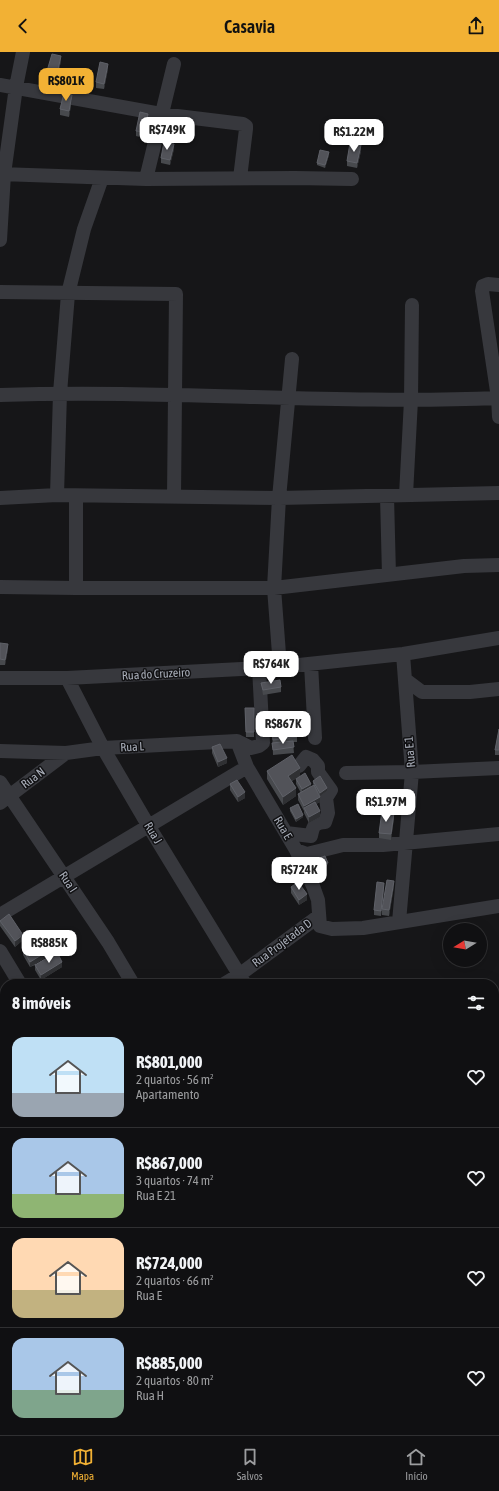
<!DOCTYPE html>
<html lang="pt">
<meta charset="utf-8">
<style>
body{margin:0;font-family:"Asap Condensed",sans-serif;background:#19191b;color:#f1f3f6;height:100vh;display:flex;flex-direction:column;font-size:15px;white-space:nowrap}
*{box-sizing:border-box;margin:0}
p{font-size:13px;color:#9c9d9f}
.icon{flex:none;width:22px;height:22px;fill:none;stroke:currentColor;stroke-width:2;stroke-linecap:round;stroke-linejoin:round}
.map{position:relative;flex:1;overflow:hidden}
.details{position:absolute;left:0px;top:927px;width:499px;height:456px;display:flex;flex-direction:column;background:#101012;border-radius:16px 16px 0 0;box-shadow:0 4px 16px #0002,0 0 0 1px #303032}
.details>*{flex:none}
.needle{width:26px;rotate:259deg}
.fabs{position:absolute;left:443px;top:871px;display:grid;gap:8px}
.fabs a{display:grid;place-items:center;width:44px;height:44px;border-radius:50%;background:#101012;box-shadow:0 4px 16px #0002,0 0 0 1px #303032;font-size:20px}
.price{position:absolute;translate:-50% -34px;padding:0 9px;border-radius:8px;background:#fff;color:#222;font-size:13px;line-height:26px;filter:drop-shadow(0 1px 2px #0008)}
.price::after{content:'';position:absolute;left:50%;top:24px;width:12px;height:9px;margin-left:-6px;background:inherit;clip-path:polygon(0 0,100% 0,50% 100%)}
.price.selected{background:#f2b134;color:#111}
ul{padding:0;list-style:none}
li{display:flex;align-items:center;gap:12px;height:100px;padding:0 12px}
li+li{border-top:1px solid #303032}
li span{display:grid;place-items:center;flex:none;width:112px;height:80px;border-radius:12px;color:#555}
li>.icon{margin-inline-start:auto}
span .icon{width:48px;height:48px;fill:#fffc;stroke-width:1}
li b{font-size:17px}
h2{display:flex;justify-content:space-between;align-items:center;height:48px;padding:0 12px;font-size:17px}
header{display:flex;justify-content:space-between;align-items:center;height:52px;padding:0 12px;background:#f2b134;color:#111;font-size:18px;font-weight:600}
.dock{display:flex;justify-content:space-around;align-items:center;height:56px;border-top:1px solid #303032;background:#101012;font-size:11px;color:#9c9d9f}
.dock a{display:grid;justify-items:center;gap:2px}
.dock .selected{color:#f2b134}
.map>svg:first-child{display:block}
</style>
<header><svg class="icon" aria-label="back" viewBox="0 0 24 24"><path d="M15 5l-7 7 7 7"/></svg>Casavia<svg class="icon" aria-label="share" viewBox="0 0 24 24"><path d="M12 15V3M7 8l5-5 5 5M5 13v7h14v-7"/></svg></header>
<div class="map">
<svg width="499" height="1383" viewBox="0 0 499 1383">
<rect width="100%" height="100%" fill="#161618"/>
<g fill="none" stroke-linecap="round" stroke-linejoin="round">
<path stroke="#37383d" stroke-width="14" d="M0,33L161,62L243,72L246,74V77L240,126
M0,122L146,127L295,126L352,127
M146,127L174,12
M0,188L4,122L16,35L23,0
M499,233L488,232L483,234L482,239L498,346L499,365
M0,240L176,242L174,444
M0,343C166,337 333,353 499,346
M57,443L60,341L68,242L84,177L102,126
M406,443L411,348L412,253
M76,444V536
M387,444L389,523
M0,446L57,443L279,446L499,441
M0,535L76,536H274L464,514L499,513
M311,612L315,686
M280,615L274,536L279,446L292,307
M0,626H67L280,615L403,602L499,586
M67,626L103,696L148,773L245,932
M406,628L422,640H470L499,637
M237,689L247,715L296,798L313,834L318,848L320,874L332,877L363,876L499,854
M237,689L251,696L259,694L263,691L259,616
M0,699L66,701L103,696L237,689
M346,721L412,720L499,716
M0,730L108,890L133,932
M0,751L66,701
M286,781L311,784C313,774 314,771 325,770L328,761L326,746L331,738L318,720V714L313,708L306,705L299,714
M296,798L307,802L343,793H383L499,782
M0,863L247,715
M399,870L412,720L403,602
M0,899L20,932
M224,932L239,923L319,864
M0,1061L5,1058
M0,1133L5,1131
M0,1264L5,1263
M494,1318L499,1317
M37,1378L38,1383
M138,1378L139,1383
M242,1378L246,1383
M490,1378L492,1383
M255,1383L276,1378"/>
</g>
<path fill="#47494d" d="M61,9L57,27L47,25V19Z
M108,17L104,37L96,36V30Z
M72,48L69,65L60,63V57Z
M148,67L144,86L136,84V79Z
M174,97L170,113L161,111V106Z
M361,99L357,116L347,114V109Z
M329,103L325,116L317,113V111Z
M0,591L8,597L5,613H0Z
M261,631L281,635V640L263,643Z
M245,656H254V685H246Z
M499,677V703H495V698Z
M272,678L297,685V690H293L294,701L273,703Z
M212,695L227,711L218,715L212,701Z
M267,719L300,724L292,729L296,744L283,753L267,727Z
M296,727L311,735L314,733L313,732V729L327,739L320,744L314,734L320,750L316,752L320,765L309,771L304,761V759L298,748V742L301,741L296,732Z
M230,732L245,746L238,750L230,738Z
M290,756L303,765L296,770L290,759Z
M394,766L391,788L379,786V781Z
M394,834L389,864L382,863V857Z
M291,835L307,848L299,853L291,841Z
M384,836L381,864L374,863V858Z
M0,869L23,888L15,895L0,874Z
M23,898L51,902L35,912L62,915L41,928L35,918V913L30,915L23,903Z
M5,1072V1081L3,1078V1073Z"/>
<path fill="#2f3033" d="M61,4V9L57,27V22Z
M108,12V17L104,37V32Z
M72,43V48L69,65V59Z
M148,62V67L144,86V80Z
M174,92V97L170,113V108Z
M361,93V99L357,116V111Z
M329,100V103L325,116V113Z
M8,592V597L5,613V608Z
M227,706V711L218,715V710Z
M300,716V724L288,731V724Z
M311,732V737L302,742V737Z
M296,736V744L283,753V745Z
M327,736V739L320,744V741Z
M245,740V746L238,750V745Z
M320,745V750L305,758L304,756V759V754Z
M320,759V765L309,771V765Z
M394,761V766L391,788V782Z
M303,763V765L296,770V767Z
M328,811V813L313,818V815Z
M394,829V834L389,864V858Z
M384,831V836L381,864V859Z
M307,842V848L299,853V848Z
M23,883V888L15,895V889Z
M51,897V902L30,915V910Z
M62,910V915L41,928V923Z
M5,1104V1109L0,1111V1106Z"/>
<path fill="#525359" stroke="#5f6168" d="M52,2L61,4L57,22L47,19Z
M100,10L108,12L104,32L96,30Z
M64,41L72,43L69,59L60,57Z
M140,60L148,62L144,80L136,79Z
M164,90L174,92L170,108L161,106Z
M350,91L361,93L357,111L347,109Z
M320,98L329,100L325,113L317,111Z
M0,591L8,592L5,608L0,607Z
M280,628L281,635L263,638L261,631Z
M245,656H254V680H246Z
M295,675L297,685L273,688L272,678Z
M499,677V698H495Z
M293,689L294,695L273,698L272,691Z
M220,692L227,706L218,710L212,695Z
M292,703L300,716L288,724L296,736L283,745L267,719Z
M305,721L311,732L302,737L296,727Z
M320,724L327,736L320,741L313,729Z
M237,728L245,740L238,745L230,732Z
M314,733L320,745L304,754L298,742Z
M315,750L320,759L309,765L304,756Z
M298,752L303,763L296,767L290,756Z
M382,759L394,761L391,782L379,781Z
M325,804L328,811L313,815L311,809Z
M387,828L394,829L389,858L382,857Z
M298,830L307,842L299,848L291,835Z
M377,830L384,831L381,859L374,858Z
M9,862L23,883L15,889L0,869Z
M43,885L51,897L30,910L23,898Z
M57,900L62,910L41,923L35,913Z
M1,1083L5,1093V1104L0,1106V1084Z"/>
<g text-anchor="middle" stroke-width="3" stroke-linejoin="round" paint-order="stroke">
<g font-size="12" fill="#a8adb8" stroke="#111113">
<text transform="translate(156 622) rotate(-3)" y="4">Rua do Cruzeiro</text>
<text transform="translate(132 695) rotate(-3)" y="4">Rua L</text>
<text transform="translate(410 700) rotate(-95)" y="4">Rua E 1</text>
<text transform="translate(33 726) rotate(-37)" y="4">Rua N</text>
<text transform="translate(283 776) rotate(60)" y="4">Rua E</text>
<text transform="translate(153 781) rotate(59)" y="4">Rua J</text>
<text transform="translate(68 830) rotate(56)" y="4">Rua I</text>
<text transform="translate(282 891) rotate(-37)" y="4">Rua Projetada D</text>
</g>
</g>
</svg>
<div class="fabs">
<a><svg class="needle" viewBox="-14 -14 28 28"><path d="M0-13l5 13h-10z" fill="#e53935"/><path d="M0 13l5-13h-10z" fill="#9c9d9f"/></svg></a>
</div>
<b class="price selected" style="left:66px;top:50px">R$801K</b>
<b class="price" style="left:167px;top:99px">R$749K</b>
<b class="price" style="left:354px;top:101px">R$1.22M</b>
<b class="price" style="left:271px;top:633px">R$764K</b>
<b class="price" style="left:283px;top:693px">R$867K</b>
<b class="price" style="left:386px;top:771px">R$1.97M</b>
<b class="price" style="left:299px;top:839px">R$724K</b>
<b class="price" style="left:49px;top:912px">R$885K</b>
<section class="details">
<h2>8 imóveis<svg class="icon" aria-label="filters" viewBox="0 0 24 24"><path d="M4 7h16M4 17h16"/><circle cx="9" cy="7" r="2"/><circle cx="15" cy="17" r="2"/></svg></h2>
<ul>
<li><span style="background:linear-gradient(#bfe0f5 70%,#9aa5b1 0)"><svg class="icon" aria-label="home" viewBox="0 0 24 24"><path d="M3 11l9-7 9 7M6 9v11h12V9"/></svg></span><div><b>R$801,000</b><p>2 quartos · 56 m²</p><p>Apartamento</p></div><svg class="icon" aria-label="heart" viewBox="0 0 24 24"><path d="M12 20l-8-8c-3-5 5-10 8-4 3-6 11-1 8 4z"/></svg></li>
<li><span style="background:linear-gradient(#a9c7e8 70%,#8fb573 0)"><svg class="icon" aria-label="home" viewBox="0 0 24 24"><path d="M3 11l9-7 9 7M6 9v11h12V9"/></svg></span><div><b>R$867,000</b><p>3 quartos · 74 m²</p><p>Rua E 21</p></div><svg class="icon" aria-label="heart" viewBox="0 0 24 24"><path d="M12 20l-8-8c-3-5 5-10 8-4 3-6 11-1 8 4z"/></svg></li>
<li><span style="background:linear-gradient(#ffd9b3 65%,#c2b280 0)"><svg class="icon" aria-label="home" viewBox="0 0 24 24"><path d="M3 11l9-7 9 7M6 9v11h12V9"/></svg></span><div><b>R$724,000</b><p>2 quartos · 66 m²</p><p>Rua E</p></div><svg class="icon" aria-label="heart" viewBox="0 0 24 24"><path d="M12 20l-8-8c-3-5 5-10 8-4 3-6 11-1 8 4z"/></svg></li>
<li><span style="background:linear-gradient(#a9c7e8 65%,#7fa58c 0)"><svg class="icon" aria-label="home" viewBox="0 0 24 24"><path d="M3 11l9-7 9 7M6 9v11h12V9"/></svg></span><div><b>R$885,000</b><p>2 quartos · 80 m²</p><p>Rua H</p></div><svg class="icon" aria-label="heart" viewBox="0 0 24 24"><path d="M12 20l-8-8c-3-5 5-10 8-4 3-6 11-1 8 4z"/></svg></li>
</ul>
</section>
</div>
<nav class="dock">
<a class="selected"><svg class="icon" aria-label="map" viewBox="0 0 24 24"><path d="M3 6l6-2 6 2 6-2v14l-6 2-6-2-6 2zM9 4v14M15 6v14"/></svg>Mapa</a>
<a><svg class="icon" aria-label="saved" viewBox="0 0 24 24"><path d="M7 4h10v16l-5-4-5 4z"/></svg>Salvos</a>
<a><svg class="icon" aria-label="home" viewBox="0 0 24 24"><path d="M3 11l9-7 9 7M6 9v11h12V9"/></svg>Início</a>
</nav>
